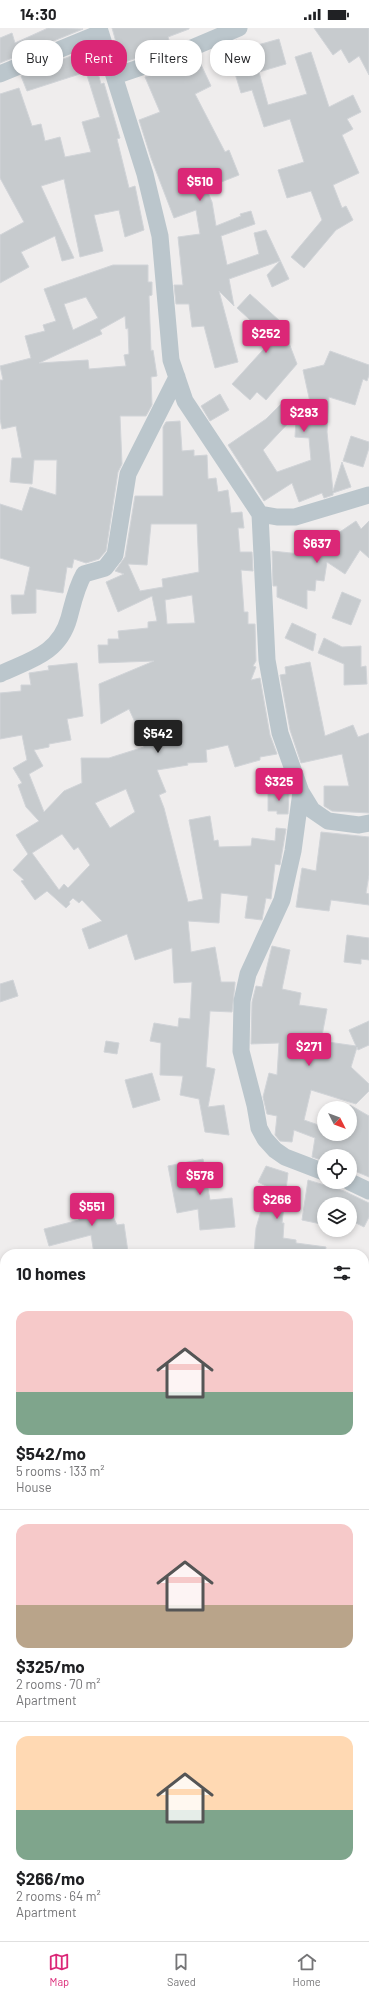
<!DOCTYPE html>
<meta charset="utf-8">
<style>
body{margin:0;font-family:Barlow,sans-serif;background:#f2f2f2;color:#202124;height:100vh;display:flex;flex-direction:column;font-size:15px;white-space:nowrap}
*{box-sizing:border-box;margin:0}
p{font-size:13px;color:#757577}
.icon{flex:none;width:22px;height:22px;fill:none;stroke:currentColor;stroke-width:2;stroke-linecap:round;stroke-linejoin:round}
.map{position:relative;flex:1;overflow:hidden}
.details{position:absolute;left:0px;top:1221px;width:369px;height:692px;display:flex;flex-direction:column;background:#fff;border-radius:16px 16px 0 0;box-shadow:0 2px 6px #0003}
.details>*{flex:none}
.banner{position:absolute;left:12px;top:12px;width:345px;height:36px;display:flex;gap:8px}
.needle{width:26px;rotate:132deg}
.buttons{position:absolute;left:317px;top:1073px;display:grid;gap:8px}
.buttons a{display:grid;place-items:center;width:40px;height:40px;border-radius:50%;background:#fff;box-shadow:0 2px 6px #0003;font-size:20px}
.price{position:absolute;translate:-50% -34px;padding:0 9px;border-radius:4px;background:#db2777;color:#fff;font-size:13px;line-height:26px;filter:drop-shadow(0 1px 2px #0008)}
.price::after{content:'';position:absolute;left:50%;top:24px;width:12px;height:9px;margin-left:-6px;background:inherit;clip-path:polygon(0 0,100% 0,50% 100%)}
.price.current{background:#222;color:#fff}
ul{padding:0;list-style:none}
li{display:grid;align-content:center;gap:8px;height:212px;padding:0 16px}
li+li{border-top:1px solid #e0e0e0}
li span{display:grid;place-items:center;height:124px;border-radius:12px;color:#555}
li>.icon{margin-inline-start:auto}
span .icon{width:72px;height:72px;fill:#fffc;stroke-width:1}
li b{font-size:17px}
h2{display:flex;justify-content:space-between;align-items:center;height:48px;padding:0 16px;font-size:17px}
.tag{padding:0 14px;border-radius:16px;background:#fff;box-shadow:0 2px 6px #0003;font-size:14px;line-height:36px}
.tag.current{background:#db2777;color:#fff}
.status{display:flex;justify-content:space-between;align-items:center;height:28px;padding:0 20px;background:#fff;direction:ltr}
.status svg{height:11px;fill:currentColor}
.tabs{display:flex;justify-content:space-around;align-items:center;height:56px;border-top:1px solid #e0e0e0;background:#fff;font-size:11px;color:#757577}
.tabs a{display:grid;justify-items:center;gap:2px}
.tabs .current{color:#db2777}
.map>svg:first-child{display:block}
</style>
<div class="status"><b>14:30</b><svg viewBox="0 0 49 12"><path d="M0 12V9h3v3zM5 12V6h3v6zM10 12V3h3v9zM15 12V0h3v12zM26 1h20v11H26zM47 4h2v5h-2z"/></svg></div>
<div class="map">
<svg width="369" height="1913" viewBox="0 0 369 1913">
<rect width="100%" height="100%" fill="#efeded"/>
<path fill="#c7cbce" stroke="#d1d4d8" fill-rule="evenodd" d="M48,0L83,1L0,35V10L12,5L15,15Z
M112,0H189V1L168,9L171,18L122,35Z
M314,0H369V47L359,28L349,35L341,21L333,27Z
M279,11L286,36L259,44L268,77L307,66L295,29L311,24L329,79L353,67L361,84L347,91L353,101L342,107L359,145L333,157L342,180L346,178L353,192L336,202L304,240L291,229L322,192L311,163L287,170L278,142L304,134L290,91L264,99L252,62L241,65L226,16L237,12L240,22Z
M91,20L101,56L104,55L120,110L117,111L129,160L135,158L144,202L125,209L119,182L94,187L103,223L80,229L64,151L41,158L74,230L62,233L55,208L21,224L29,239L0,255V207L24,194L0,150V66L19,60L32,98L41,96L45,113L60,109L65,129L91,124L82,94L100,89L86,44L27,63L21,48Z
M198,30L211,58L195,66L225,124L229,122L239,147L206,160L212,174L216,198L241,188L240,186L251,183L255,196L221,208L227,237L259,226L254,205L266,202L289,251L272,259L267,247L280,233L229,251L234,278L219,263L238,334L215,340L204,298L192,299L189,276H176L174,257H183L178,209L200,206L196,182L174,190L151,130L139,92L160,84L145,49L178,37V39Z
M113,237H148V254H152V267L149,268L151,323L153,322L157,348L151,349L152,377L146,388H120L122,436L118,444L106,523L99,531L86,535L74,531L72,540L67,539L63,565L36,561V585L12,586L11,567H24L30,539L0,530V476L22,483L30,459L56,467L57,432H34L32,456L10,454L12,430H22L16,398L2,401L0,391V352H3L0,338L31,330L25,308L45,303L43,297L56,293L44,261ZM86,269L98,290L73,302L64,276ZM125,288L126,301L128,300L129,326L124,327L126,338L89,341L88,332L39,335L102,306L100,302Z
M250,266L281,294L297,336L266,372L257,364L250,372L232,356L272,312L237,280Z
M330,323L369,337V347L367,353L363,351L355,377L329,369L327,404L333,463L342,434L351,459L333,465V467L324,470L322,465L299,474L292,455L264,473L228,417L266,391L281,376L294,389L263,422L277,444L311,432L309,410L295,409L297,374H310L303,342L324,337Z
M220,366L229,382L210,393L201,378Z
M180,393L182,423L194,422V428L207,427L208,451L216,450L218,464L228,462L231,485L242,484L244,500H238L240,524H252L253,543L241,542L244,584H248V596H255L256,633L253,638L256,639L251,652L260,650L270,707L277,726L260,729V732L235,739L228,717L206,722L207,734L187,735L188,737L157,742L166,764L159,767L164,780L188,874L203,871L189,792L210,788L214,813L218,812L219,819L251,818L252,810L275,813L276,800L286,801L280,837L275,836L271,871L266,870L262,892L245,890L248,868L221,865L219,895L188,893L191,924L215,919L221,954H235V956L232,984L210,983L206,1039L215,1041L208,1079L224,1077L229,1107L205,1104L199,1071L180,1067L183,1048L160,1047L161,1015L150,1013L154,995L178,999L179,990L190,991L192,954L174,955L172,920L135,932L127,906L89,921L82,901L102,893L82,872L79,875L73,870L69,874L70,876L66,880L47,863L35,872L21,853L24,852L13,842L28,826L16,807L39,793L26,779L18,757L22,755L13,740L27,732L22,707L0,711V665L21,663V657H31L29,645L49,642L48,638L77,635L83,688L67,691L71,712L49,716V719L34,722L43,738L29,746L44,784L64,763L82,755L81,730H109L144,719L143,717L145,716L129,681L101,696L99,656L154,633L99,635L98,617H108V611H119L118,603L148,600V594L157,593L152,568L118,584L106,554L124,546L115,543L125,529L135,468H163V399L166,394ZM151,496H197L199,544L162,551L163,559L140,563L128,536L147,537ZM192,567L195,595L167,596L165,572ZM126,761L135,784L110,800L95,775ZM62,806L74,822L78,819L90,837L68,860L64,856L59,862L32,825Z
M351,408L369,414V420L363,439L343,433Z
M356,493L361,501L369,493V530L360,522L345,546L327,534L324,553L316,552L315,563L307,562V581L277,569V558H273L272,523L319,528L331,510Z
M342,564L361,572L351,597L332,590Z
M292,595L316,606L313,623L285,610Z
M324,610L342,619L361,618V639L366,638L367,656L344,657V636L318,625Z
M310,634L325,708L353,697L358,709L369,705V785L332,783L324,778V758H349L342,726L301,735L290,702L280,647L286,646L285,639Z
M268,763L289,764L288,786H277V783H268Z
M321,804L369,809V847L366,865L369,866V877L331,872L329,883L296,879L302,840L316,843Z
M347,907L369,910V932L361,931V936L344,934Z
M272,918L290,922L282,961L301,965L299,977L327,981L321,1013L356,1018L349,1002L369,993V1017L358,1022L357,1019L351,1039L369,1056V1063L356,1076L311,1062L304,1092L324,1099V1106H350V1077L369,1088V1149L350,1141V1128H324V1133L312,1129L315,1110L294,1102L292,1114L280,1113L275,1107L277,1088L267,1086L263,1069L269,1045L277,1047L279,1015L251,1016L252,974L256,958L262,959Z
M13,952L18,968L0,974V956Z
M106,1013L119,1015L117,1026L104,1024Z
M152,1045L160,1072L133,1080L125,1052Z
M203,1131L210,1172L232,1170L235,1199L200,1202L198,1181L177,1185L168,1138Z
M266,1138L288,1145L282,1195H284L283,1210L296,1212V1215L326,1219L325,1226H254L256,1200L268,1159L258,1154Z
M308,1152L344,1163L369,1175V1189L364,1199L350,1192V1176H324L321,1196L302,1192Z
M91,1165L93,1170L103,1166L117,1197L124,1196L128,1224L94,1226L91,1207L49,1218L44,1201L79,1192L71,1173Z"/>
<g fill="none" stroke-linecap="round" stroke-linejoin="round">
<path stroke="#bbc6cc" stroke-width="17" d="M99,0L145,146L160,208L171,332L185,373L260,486L277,489H295L369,467
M0,46L100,5
M115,48L168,30L239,0
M260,486L267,632L280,705L301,764L312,782L328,793L359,797L369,795
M0,646C30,632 59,626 69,590C73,575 76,560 84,546L105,540L115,527L128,446L177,349
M301,764L293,823L282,872L248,946L242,973L241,1023L255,1077L259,1100L265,1111L275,1122L285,1129L324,1144
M350,1154L369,1163
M0,1534L5,1537
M364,1700L369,1701
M364,1837L369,1855
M364,1881H369"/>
</g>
</svg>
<div class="buttons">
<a><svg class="needle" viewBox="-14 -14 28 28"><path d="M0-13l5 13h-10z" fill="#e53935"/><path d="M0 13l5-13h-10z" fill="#757577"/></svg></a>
<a><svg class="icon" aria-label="locate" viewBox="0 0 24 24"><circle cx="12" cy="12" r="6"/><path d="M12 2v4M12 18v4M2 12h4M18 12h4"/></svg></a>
<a><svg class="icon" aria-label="layers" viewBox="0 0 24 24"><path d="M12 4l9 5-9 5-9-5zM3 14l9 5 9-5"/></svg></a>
</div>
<b class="price" style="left:200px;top:174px">$510</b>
<b class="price" style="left:266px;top:326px">$252</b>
<b class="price" style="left:304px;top:405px">$293</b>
<b class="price" style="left:317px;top:536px">$637</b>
<b class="price current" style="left:158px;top:726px">$542</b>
<b class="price" style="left:279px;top:774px">$325</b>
<b class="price" style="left:309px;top:1039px">$271</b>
<b class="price" style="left:200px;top:1168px">$578</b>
<b class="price" style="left:277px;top:1192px">$266</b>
<b class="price" style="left:92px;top:1199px">$551</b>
<div class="banner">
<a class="tag">Buy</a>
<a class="tag current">Rent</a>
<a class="tag">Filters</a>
<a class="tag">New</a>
</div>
<section class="details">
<h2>10 homes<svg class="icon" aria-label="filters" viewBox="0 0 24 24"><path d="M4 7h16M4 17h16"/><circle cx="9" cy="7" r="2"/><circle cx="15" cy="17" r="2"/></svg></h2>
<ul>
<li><span style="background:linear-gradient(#f6c9c9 65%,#7fa58c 0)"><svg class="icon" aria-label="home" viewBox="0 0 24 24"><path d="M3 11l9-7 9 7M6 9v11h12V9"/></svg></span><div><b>$542/mo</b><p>5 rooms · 133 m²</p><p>House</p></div></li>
<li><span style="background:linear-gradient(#f6c9c9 65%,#b9a48a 0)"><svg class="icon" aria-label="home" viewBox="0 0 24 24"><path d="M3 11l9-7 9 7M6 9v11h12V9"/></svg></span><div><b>$325/mo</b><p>2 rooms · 70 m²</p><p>Apartment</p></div></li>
<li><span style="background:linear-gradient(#ffd9b3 60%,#7fa58c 0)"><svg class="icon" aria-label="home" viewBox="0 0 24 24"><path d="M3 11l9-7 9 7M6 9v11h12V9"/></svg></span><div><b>$266/mo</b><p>2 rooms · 64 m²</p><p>Apartment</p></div></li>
</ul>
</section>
</div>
<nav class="tabs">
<a class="current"><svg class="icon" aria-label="map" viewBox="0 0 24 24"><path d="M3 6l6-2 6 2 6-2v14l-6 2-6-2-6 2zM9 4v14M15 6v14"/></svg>Map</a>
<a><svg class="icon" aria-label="saved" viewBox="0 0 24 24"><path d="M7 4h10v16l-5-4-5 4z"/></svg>Saved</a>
<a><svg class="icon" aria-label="home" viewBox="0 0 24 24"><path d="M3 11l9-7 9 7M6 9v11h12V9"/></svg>Home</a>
</nav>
